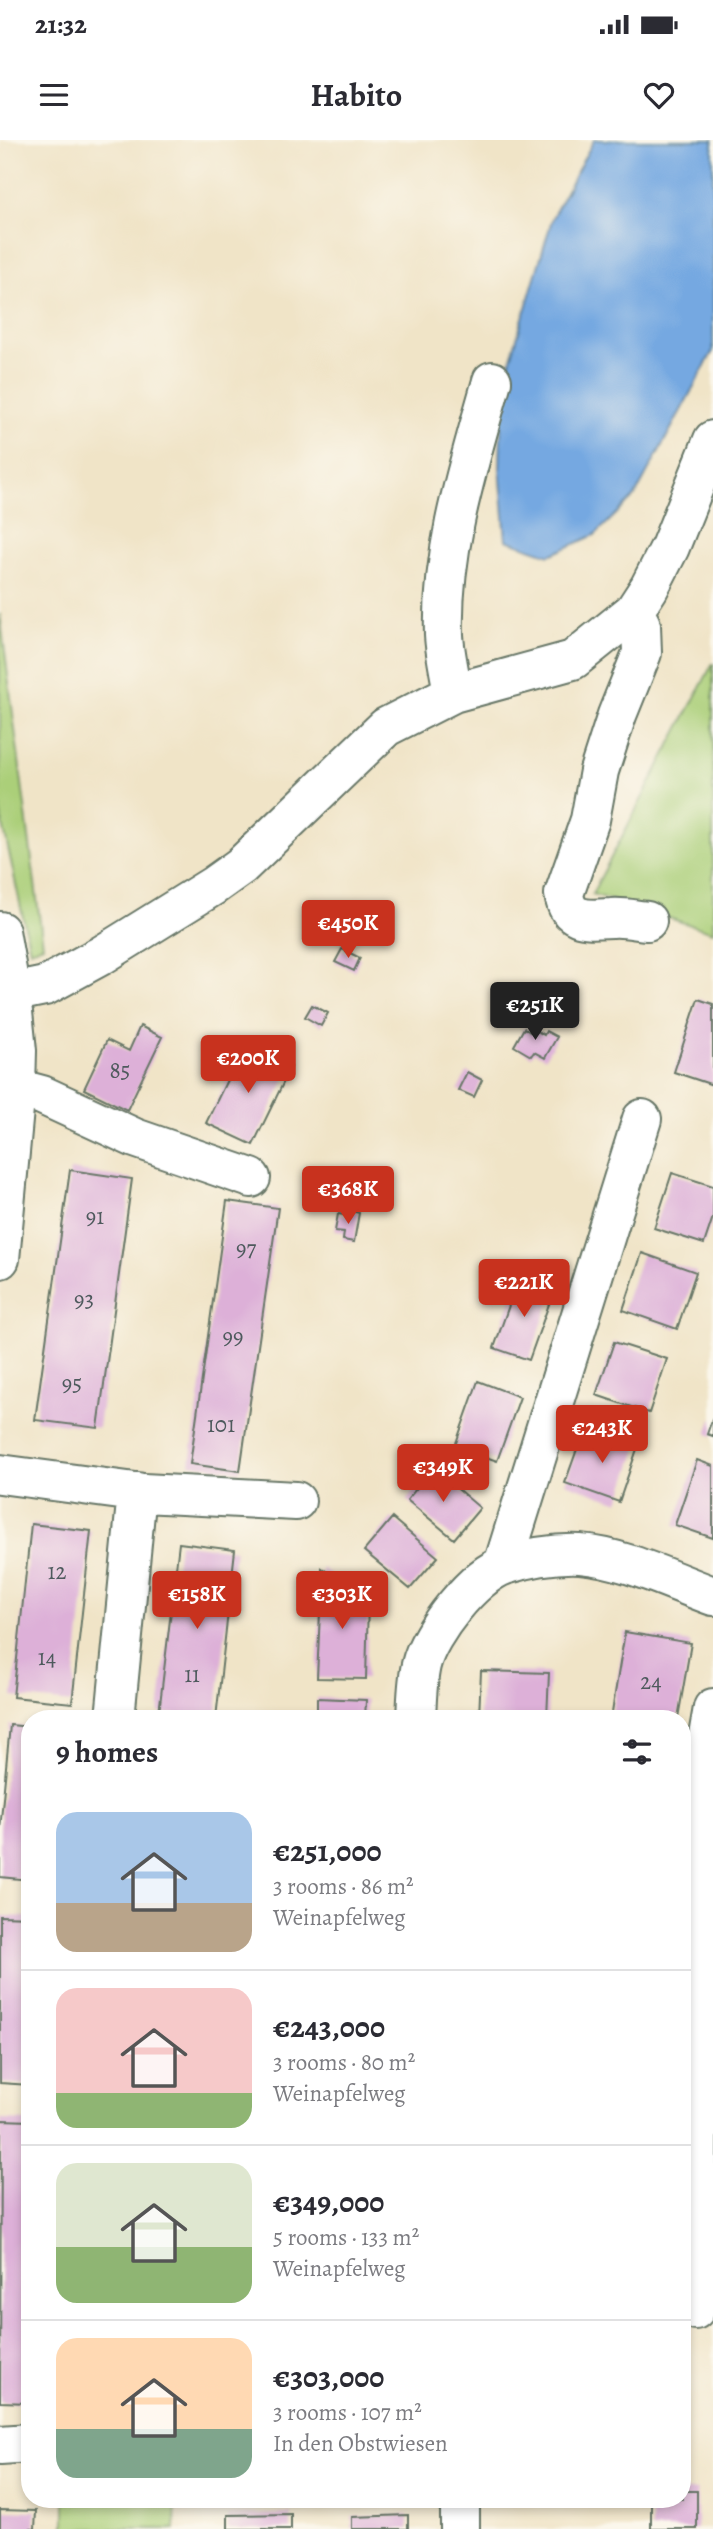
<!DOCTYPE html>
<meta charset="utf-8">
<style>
body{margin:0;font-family:Alegreya,serif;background:#f2f2f3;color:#2b2b33;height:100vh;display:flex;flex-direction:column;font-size:26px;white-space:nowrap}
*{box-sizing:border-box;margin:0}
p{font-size:23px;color:#7c7c81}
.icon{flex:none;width:38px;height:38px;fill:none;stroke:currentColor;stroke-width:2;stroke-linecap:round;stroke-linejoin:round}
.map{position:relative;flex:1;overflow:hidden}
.panel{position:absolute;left:21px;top:1570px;width:670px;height:798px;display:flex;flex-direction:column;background:#fff;border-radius:28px;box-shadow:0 4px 10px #0003}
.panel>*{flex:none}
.price{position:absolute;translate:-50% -60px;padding:0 16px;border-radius:7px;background:#c8321e;color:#fff;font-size:23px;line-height:46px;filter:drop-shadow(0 2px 4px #0008)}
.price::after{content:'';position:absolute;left:50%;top:42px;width:21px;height:16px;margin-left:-10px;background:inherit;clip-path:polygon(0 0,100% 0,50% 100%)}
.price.on{background:#222;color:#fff}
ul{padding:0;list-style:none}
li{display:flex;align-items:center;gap:21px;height:175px;padding:0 35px}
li+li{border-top:2px solid #e1e1e2}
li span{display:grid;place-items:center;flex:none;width:196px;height:140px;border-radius:21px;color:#555}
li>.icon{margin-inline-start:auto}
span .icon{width:84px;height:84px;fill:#fffc;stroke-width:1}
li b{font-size:30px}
h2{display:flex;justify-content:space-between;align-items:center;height:84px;padding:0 35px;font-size:30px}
.status{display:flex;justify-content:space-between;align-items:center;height:49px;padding:0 35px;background:#fff;direction:ltr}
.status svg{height:19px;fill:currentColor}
header{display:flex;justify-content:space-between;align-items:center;height:91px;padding:0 35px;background:#fff;font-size:32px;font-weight:600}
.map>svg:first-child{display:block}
</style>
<div class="status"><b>21:32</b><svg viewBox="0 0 49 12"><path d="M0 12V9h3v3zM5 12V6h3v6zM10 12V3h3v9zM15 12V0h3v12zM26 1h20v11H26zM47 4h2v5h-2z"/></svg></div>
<header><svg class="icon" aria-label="menu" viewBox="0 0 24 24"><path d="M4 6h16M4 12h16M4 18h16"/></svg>Habito<svg class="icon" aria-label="heart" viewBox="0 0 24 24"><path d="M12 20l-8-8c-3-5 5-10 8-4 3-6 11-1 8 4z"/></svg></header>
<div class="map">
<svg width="713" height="2389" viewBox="0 0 713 2389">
<rect width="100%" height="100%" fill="#fbf7ec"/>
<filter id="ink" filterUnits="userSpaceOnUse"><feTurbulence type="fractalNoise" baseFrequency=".0143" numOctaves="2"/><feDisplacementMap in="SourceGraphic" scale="14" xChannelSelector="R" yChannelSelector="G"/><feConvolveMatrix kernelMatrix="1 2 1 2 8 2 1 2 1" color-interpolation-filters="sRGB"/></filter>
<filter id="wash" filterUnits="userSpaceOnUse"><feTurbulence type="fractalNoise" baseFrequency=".00686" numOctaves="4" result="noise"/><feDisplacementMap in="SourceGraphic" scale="28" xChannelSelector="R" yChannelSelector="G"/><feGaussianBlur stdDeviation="1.57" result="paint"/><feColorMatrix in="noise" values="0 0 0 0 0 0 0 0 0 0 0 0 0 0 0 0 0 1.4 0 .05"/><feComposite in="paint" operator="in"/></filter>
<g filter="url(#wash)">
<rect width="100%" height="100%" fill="#f0e4c7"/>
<path fill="#abcf79" stroke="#658656" stroke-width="2" d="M0,474L43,805L30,810L0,671Z
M713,523V792L592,754Z
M65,2359H176L175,2389H65Z"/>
<path fill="#75a8e1" stroke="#4a728a" stroke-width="2" d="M594,0H713V211L635,356L595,395L550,415L506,400L500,328L502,249L553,76Z"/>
<g id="blocks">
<path fill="#ddb0d8" d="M342,809L360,818L354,831L335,822Z
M698,859L713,864V945L674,932Z
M312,865L328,873L321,886L305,877Z
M140,886L162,897L127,970L84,949L107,900L129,911Z
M524,888L530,892L532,888L544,895L546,891L557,897L545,918L534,912L531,916L514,906Z
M244,905L291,927L253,1005L206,983Z
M467,932L482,940L474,957L458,950Z
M70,1030L132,1039L98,1288L35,1280Z
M672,1033L713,1046V1077L704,1104L654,1088Z
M227,1061L278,1068L240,1331L190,1324Z
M352,1071L359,1073L354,1102L343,1100L344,1092L335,1091L338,1074L350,1076Z
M642,1113L696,1132L677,1189L623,1170Z
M519,1137L554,1150L529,1220L494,1208Z
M614,1202L667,1219L649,1273L596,1255Z
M478,1241L520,1257L497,1321L455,1306Z
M713,1277V1296L707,1294Z
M585,1287L638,1306L619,1362L565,1343Z
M697,1320L713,1326V1398L675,1385Z
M433,1328L480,1368L454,1399L407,1360Z
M392,1378L438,1417L410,1449L364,1411Z
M31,1384L91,1391L72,1563L13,1557Z
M179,1403L235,1410L216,1578L159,1573Z
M322,1428L368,1461L366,1539L317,1538Z
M625,1492L691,1503L678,1578H611Z
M481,1531L549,1533L547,1578H479Z
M317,1558L366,1560L365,1578H317Z
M10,1585L30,1587V1740L0,1737V1690Z
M0,1776L30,1777V1945L0,1943Z
M1,1980L30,1981V2263L0,2262Z
M682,2351H697V2389H651V2359H682Z
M0,2370L36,2371L35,2389H0Z
M291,2374V2389H228V2375Z
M408,2375V2389H352V2377Z"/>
</g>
</g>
<g filter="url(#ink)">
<use href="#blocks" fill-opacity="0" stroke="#687767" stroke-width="2"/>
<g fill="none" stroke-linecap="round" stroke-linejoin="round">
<defs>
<path id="minor" d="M634,471L641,485L642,513L617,575L599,631L590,680L564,754C568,783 588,779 612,778C624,777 636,780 647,781
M453,553C450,534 445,514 444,495C441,408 469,324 492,241
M0,791L11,853L17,911L16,948L0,1119
M11,853L45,846L102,815L213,746L241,726L386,587L453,553L573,520L634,471L649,448L670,407L713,300
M16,948L42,955L135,998L251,1038
M0,1334L143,1353L296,1361
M503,1425L642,979
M115,1578L137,1352
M416,1578C417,1561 417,1542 421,1525C428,1494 474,1435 505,1425C528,1418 556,1413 580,1414C623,1417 672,1441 713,1456
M695,2170L702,1630L713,1568
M0,2305L30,2303
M460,2359V2389"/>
</defs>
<use href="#minor" stroke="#687767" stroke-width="42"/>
<use href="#minor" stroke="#fff" stroke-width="38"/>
</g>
</g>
<g text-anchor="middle" stroke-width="5" stroke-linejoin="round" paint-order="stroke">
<g font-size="23" fill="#4e5a5d">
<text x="120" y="938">85</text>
<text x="95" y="1084">91</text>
<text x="246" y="1116">97</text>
<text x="84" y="1167">93</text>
<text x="233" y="1204">99</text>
<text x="72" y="1251">95</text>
<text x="221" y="1292">101</text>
<text x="57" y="1439">12</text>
<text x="47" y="1525">14</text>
<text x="192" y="1542">11</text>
<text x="651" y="1549">24</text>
</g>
</g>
</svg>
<b class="price" style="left:348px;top:820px">€450K</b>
<b class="price on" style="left:535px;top:902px">€251K</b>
<b class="price" style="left:248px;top:955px">€200K</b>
<b class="price" style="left:348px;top:1086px">€368K</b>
<b class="price" style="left:524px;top:1179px">€221K</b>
<b class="price" style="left:602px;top:1325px">€243K</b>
<b class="price" style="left:443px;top:1364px">€349K</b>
<b class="price" style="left:197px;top:1491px">€158K</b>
<b class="price" style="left:342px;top:1491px">€303K</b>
<section class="panel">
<h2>9 homes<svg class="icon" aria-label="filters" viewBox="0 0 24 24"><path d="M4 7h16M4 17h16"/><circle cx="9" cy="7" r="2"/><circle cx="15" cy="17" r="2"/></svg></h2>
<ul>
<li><span style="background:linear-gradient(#a9c7e8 65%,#b9a48a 0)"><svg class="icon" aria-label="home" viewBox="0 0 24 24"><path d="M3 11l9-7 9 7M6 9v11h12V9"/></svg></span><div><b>€251,000</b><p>3 rooms · 86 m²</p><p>Weinapfelweg</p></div></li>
<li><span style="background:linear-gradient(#f6c9c9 75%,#8fb573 0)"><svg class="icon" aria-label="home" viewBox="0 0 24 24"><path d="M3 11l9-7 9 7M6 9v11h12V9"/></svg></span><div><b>€243,000</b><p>3 rooms · 80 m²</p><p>Weinapfelweg</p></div></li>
<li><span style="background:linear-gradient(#dfe7d0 60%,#8fb573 0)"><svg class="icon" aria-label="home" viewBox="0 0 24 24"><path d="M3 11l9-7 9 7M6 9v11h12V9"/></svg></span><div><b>€349,000</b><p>5 rooms · 133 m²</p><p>Weinapfelweg</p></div></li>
<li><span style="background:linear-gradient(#ffd9b3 65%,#7fa58c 0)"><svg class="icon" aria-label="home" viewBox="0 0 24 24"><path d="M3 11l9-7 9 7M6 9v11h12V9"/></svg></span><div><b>€303,000</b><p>3 rooms · 107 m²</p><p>In den Obstwiesen</p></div></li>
</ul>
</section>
</div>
